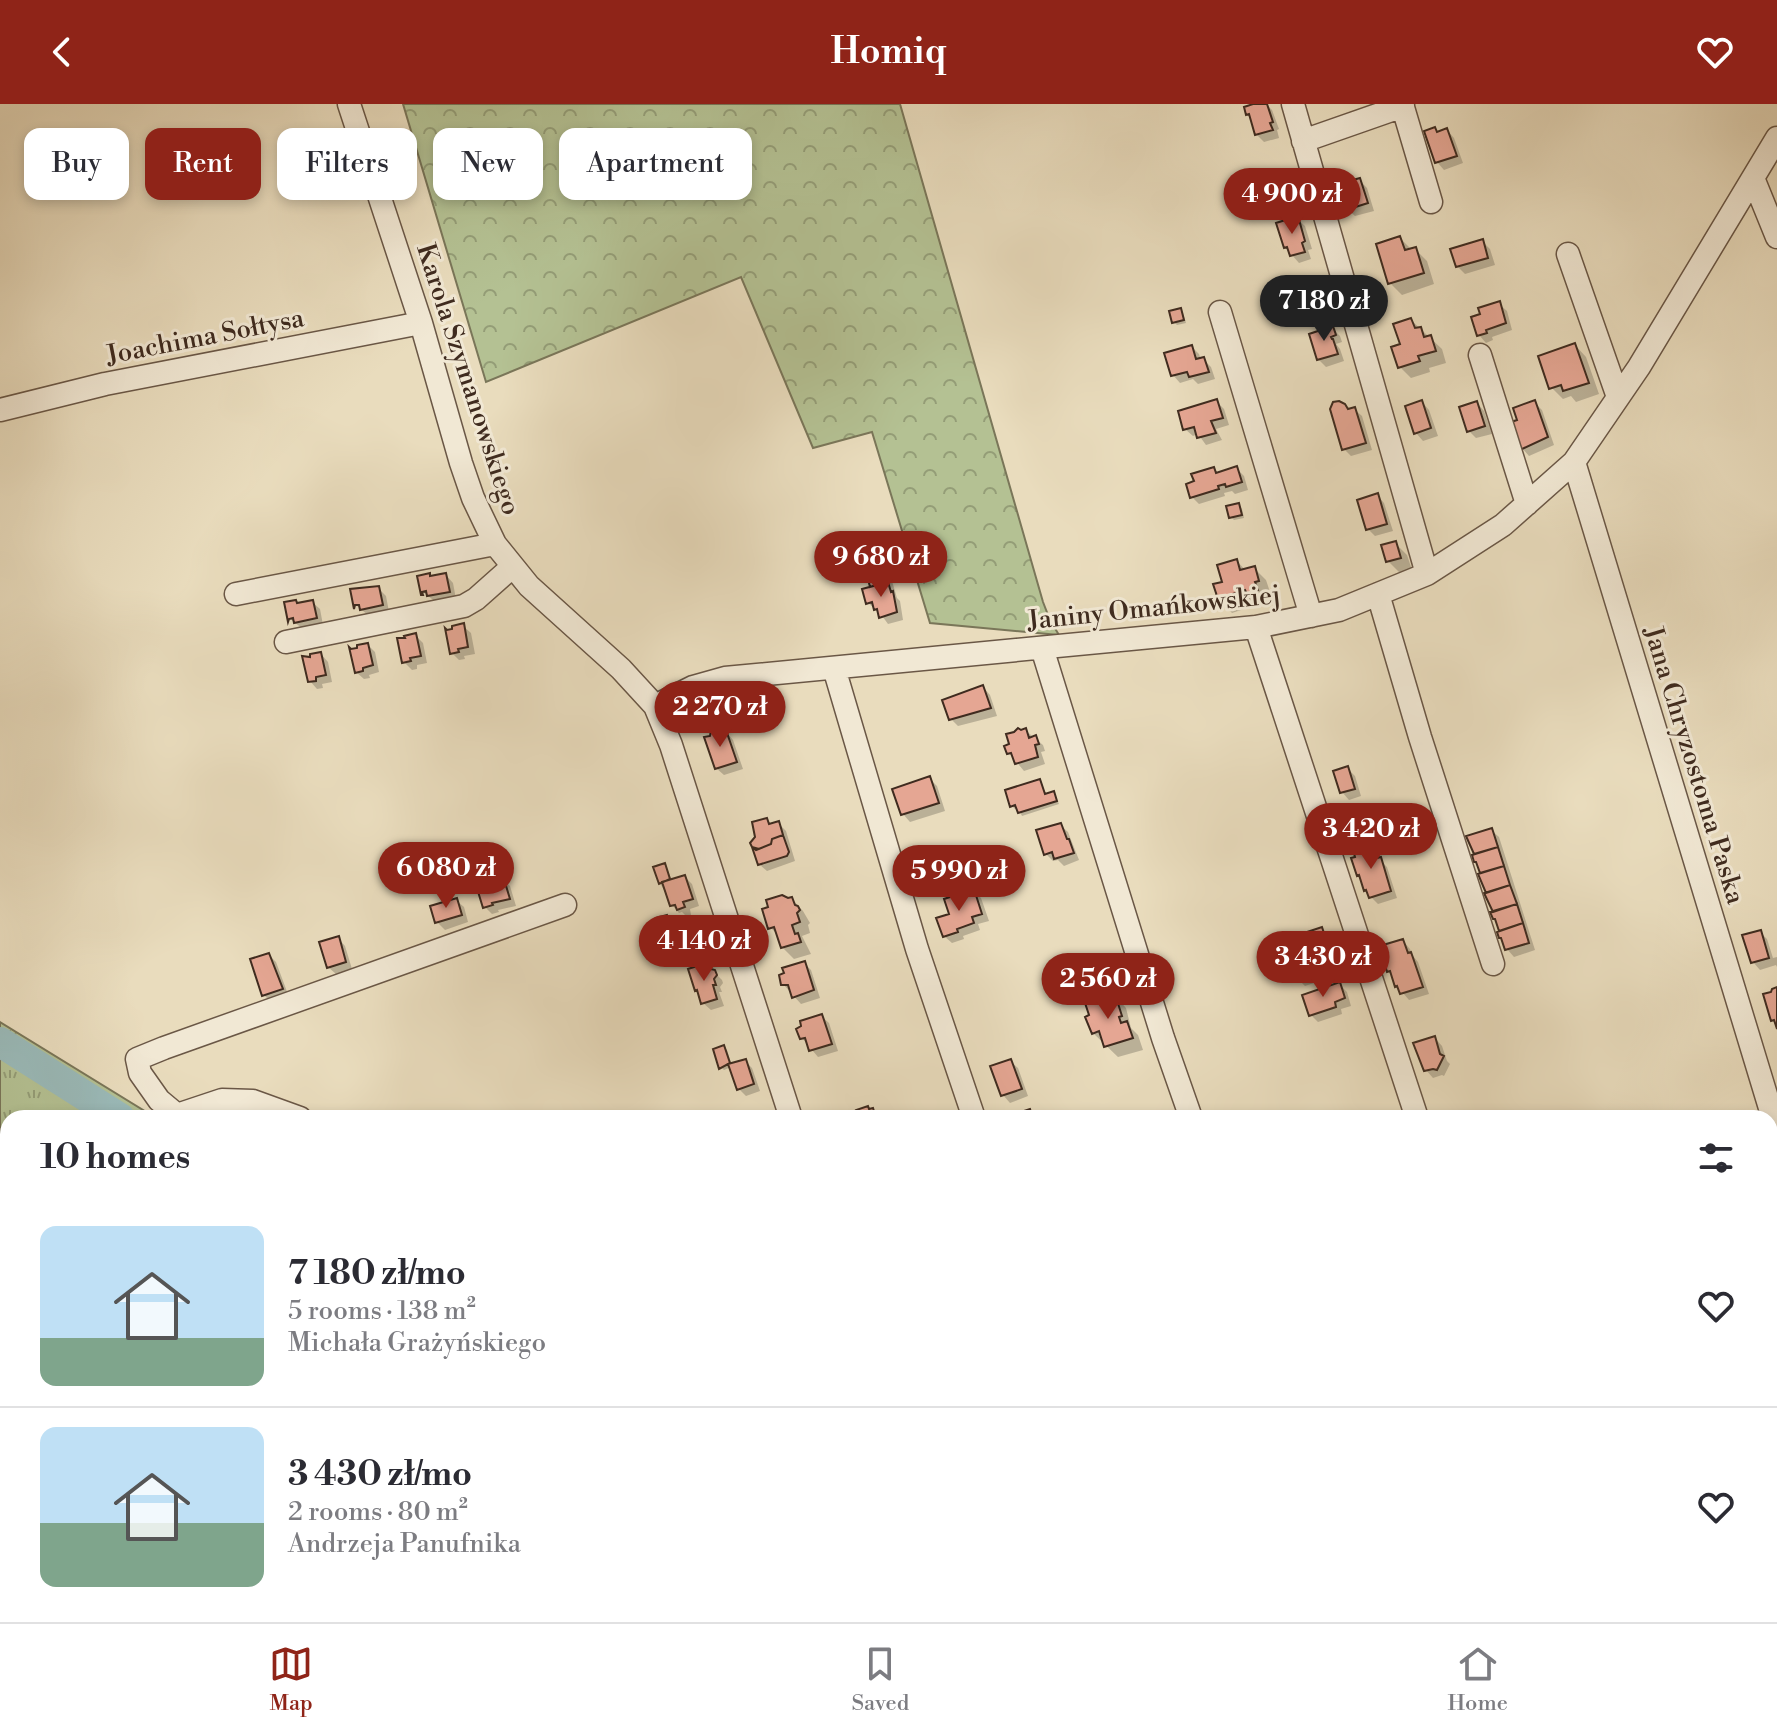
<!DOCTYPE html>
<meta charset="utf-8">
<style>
body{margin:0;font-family:"Libre Bodoni",serif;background:#f2f2f3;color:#2b2b33;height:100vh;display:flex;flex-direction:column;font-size:30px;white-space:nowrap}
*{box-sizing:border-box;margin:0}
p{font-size:26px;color:#7c7c81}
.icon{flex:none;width:44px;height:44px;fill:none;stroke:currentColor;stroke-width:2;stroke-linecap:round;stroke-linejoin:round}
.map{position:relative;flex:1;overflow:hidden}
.details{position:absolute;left:0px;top:1006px;width:1778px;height:512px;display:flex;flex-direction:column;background:#fff;border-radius:24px 24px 0 0;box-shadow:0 4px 12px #0003}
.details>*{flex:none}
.guide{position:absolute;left:24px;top:24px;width:800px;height:72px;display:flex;gap:16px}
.price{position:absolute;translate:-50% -68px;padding:0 18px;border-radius:28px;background:#8f2418;color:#fff;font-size:26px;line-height:52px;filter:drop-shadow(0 2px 4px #0008)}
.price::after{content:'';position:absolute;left:50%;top:48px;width:24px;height:18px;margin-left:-12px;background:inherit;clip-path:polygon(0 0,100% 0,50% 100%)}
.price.on{background:#222;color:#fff}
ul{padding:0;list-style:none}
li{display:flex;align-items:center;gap:24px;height:200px;padding:0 40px}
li+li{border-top:2px solid #e1e1e2}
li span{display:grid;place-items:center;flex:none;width:224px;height:160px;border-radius:16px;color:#555}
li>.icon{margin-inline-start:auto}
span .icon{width:96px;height:96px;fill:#fffc;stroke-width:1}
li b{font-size:34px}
h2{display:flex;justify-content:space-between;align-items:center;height:96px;padding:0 40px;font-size:34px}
.pill{padding:0 28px;border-radius:16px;background:#fff;box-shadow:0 4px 12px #0003;font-size:28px;line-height:72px}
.pill.on{background:#8f2418;color:#fff}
header{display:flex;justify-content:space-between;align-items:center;height:104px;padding:0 40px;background:#8f2418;color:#fff;font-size:36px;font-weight:600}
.tabs{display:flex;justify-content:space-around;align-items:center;height:112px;border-top:2px solid #e1e1e2;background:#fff;font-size:22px;color:#7c7c81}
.tabs a{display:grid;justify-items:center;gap:4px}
.tabs .on{color:#8f2418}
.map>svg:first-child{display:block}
</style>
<header><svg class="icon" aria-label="back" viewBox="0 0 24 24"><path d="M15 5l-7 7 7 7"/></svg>Homiq<svg class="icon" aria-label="heart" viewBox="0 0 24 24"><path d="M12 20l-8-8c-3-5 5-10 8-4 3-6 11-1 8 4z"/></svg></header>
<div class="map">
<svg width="1777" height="1518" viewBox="0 0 1777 1518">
<defs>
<pattern id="grass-tufts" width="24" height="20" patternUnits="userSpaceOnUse" patternTransform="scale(2)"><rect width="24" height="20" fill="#b4c193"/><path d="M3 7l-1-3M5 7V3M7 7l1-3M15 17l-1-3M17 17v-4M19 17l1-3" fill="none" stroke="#949d77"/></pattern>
<pattern id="forest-crowns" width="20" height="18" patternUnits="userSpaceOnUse" patternTransform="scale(2)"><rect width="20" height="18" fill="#b4c193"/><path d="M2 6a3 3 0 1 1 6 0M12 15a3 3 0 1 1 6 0" fill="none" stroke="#949d77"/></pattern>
</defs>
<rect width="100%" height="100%" fill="#e9dcbd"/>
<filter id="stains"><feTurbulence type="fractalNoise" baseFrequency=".0025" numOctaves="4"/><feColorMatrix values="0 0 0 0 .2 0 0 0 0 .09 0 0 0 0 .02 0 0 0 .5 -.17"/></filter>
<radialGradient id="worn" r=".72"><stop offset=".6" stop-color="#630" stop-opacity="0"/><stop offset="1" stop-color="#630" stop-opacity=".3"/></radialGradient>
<path fill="url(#grass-tufts)" stroke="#7a7659" stroke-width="2" d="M0,918L156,1014H90L83,1009L68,1014H8V1066L0,1073Z
M147,1510H425L403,1518H126Z
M528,1510H649L654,1518H604L600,1516L532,1518Z"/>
<path fill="url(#forest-crowns)" stroke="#7a7659" stroke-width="2" d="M403,0H900L1043,498L1050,516L1059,531L930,519L872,328L813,344L741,173L486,278Z"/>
<path fill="#0003" d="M1260,0H1266L1272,6L1279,25L1277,26L1279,34L1264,38L1256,30L1252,14L1248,10Z
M1435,26L1439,29L1447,26L1454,34L1463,59L1444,66L1437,58Z
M1359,76L1367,84L1374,107L1355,112L1347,105Z
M1297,115L1305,122L1312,145L1308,146L1311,155L1299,159L1285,143Z
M1400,134L1412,146L1415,145L1427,157L1434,180L1402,191L1390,179Z
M1483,138L1490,145L1495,161L1465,170L1457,162Z
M1499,200L1507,207L1512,226L1492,233L1493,236L1486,239L1479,231Z
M1180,206L1183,209L1186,219L1177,221L1174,218Z
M1411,216L1442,245L1446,259L1429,264L1430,268L1411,274L1399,262L1403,242Z
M1333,225L1340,232L1342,238L1336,240L1340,245L1344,257L1326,263L1318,255Z
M1575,241L1586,253L1599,290L1576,298L1571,292L1563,295L1551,283Z
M1192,243L1199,250L1201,256H1204L1211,263L1215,275L1198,280L1193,275L1180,279L1173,271Z
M1216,297L1224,305L1229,321L1216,325L1222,336L1206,341L1198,330L1193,332L1185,325Z
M1422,298L1429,306L1438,332L1423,337L1416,329Z
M1477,299L1484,307L1492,330L1476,334L1469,327Z
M1535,299L1542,306L1554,341L1529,352L1522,344L1520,317Z
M1348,305H1354L1362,312L1372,346L1351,352L1344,345Z
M1236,364L1244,372L1248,386L1235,390L1232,387L1224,389L1225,392L1199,400L1192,393L1214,365L1218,370Z
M1377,391L1384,399L1393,427L1375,432L1368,425Z
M1239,401L1242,405L1244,414L1234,416L1231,413Z
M1395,439L1407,451L1412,466L1400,469L1388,457Z
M879,450L886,457L894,476L892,477L897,494L900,497L903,516L888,520L880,509L868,499L873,484L871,478L859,469Z
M1237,457L1246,467L1254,464L1266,476L1270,488L1265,490L1268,498L1260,500L1257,497L1243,501L1244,505L1232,509L1221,497L1224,479Z
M446,471L453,479L456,495L437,499L423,488L431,474Z
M378,484L386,492L389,508L369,512L356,501Z
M312,498L320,505L323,521L303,525L289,514Z
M463,522L471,529L475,550L464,552L465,555L459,556L452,549L455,526Z
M415,531L423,539L427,559L417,561V565L412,566L404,558Z
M368,541L375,548L379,568L369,571L370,574L364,575L356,568Z
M321,550L328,558L332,578L322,580L323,584L317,585L310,577Z
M983,583L990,591L997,612L958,622L951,615Z
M1025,626L1043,641L1045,647L1041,648L1045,660L1024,667L1009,649Z
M726,628L733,636L743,665L724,671L716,664L719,631Z
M1348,665L1355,672L1361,692L1349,696L1342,688Z
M930,675L937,682L945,707L910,718L903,710L895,686Z
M1039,677L1042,680L1046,692L1054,689L1059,700L1022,712L1018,704L1015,705L1012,702Z
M766,716L771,721L778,719L786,727L795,757L767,767L759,760L753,739Z
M1060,721L1068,728L1079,756L1064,762L1058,756L1053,757L1046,750Z
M1491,726L1499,733L1535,846L1514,853L1507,845L1482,776L1473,741Z
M1372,742L1380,749L1382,758L1387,763L1397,794L1378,800L1371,793Z
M664,761L667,764L672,777L685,773L692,780L699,802L690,805L691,811L686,812L682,808L679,809L672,801L660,779Z
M502,775L510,782L516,802L498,806L499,808L492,810L485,803Z
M973,787L981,794L989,817L978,820L980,826L963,832L964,835L952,839L944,832L952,811Z
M792,795L803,807L810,819L808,821L810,829L802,832L811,850L794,855L782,843L779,832L770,823V805Z
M456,796L464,803L468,818L445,826L437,818Z
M666,813L672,823L664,825L660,822Z
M1321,825L1333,837L1344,869L1305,882L1293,870L1282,838Z
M1760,828L1767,835L1773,854L1777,853V863L1776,861L1760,866L1753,858Z
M338,834L345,842L352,865L336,870L328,863Z
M1403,837L1410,845L1413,852L1418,858L1429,890L1409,896L1397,882L1393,870L1389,866Z
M269,851L276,858L289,893L271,898L264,891Z
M804,859L811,866L820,894L801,900L783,880Z
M702,862L708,868H714L722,876L723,879L720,883L722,888H719L724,902L711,906L703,899L700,889L697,886Z
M1340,881L1347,888L1351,902L1341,905L1342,910L1318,918L1311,911Z
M1115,892L1126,904L1131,924L1138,931L1143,946L1118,953L1093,929Z
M821,912L829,919L838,947L818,953L802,934Z
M1435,934L1442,942L1447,957L1450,960L1444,972L1442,971L1433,974L1426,966Z
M724,943L727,946L732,962L745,957L752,964L760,987L746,992L739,985L731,963L724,966L721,963Z
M1010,957L1018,964L1028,992L1010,999L1003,991Z
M8,1205V1241L1,1243L0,1207Z
M905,1510H934L936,1518H907Z
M1204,1510H1245L1248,1518H1206Z
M1639,1510H1651L1652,1514L1643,1517Z"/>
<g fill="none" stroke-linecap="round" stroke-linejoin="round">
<path stroke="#9abab9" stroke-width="30" d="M0,938L120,1014
M625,1510L632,1518"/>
</g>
<path fill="#e5a693" stroke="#3f2b1f" stroke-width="2" d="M1253,0H1267L1273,18L1270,19L1273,26L1255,31L1249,10L1246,11L1244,3Z
M1435,23L1437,28L1447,24L1457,52L1435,59L1424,27Z
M1360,74L1368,99L1346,106L1338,80Z
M1298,112L1305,137L1302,139L1305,148L1290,152L1287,143L1284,144L1276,119Z
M1400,132L1405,146L1416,143L1424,169L1388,180L1376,140Z
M1483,135L1488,154L1456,163L1450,145Z
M1500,197L1506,219L1486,226L1487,229L1477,232L1471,213L1480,210L1478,204Z
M1181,204L1184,216L1172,219L1169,207Z
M1411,214L1415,224L1421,223L1424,233L1431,231L1436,247L1418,252L1420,257L1398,264L1391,243L1400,240L1393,220Z
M1333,222L1336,231L1331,233L1332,235H1333L1338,250L1317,256L1309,230Z
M1575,239L1589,279L1563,287L1561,281L1549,285L1538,252Z
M1192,241L1196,255L1204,253L1209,268L1189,273L1187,268L1171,272L1164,249Z
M1217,295L1223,314L1211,317L1216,329L1197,334L1194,323L1183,326L1178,307Z
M1422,296L1431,324L1414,330L1405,302Z
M1535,296L1548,333L1520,346L1511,318L1517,316L1513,304Z
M1339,297L1345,300L1348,305L1355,303L1366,339L1342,346L1330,305L1333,298Z
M1477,297L1485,322L1467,328L1459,303Z
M1237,362L1242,378L1226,383L1225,380L1218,382L1219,385L1190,394L1186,380L1194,377L1191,370L1214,363L1216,369Z
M1378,389L1387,420L1366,426L1357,396Z
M1239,399L1242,411L1229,414L1226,402Z
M1396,437L1401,454L1386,458L1381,441Z
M880,447L888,469L886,470L888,478L870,483L868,475H865L863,468L857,470L853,455Z
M1237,455L1240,466L1255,462L1259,477L1255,478L1258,486L1247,490L1245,486L1233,490L1234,494L1219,498L1213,480L1222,478L1217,461Z
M430,469V472L446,469L450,488L427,492L426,487L422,488L423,491H421L417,472Z
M888,478L891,488L893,487L897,508L879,514L877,505L874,506L872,498L866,500L862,485Z
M379,482L383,501L360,506L359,501H355L354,505L350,485Z
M296,496L297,499L313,496L317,514L294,519L293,514L289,515L288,518L284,498Z
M464,519L468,543L458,545L459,548L450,550L445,524L447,526L452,525V522Z
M416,529L421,552L410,554L411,557L402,559L397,534H405L404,532Z
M368,539L373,561L363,564V567L355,569L349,543L351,545L357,544V541Z
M321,548L326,571L316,573V577L308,578L302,552L310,553V550Z
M983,581L991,604L949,616L942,596Z
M1018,624L1021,626L1026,624L1029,634L1036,631L1039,640L1035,641L1038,653L1015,660L1011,649L1007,650L1004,642L1009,640L1006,630L1014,628Z
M715,625L719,628L726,626L737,658L715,665L704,633L710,632L711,626Z
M1348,662L1355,685L1340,689L1333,667Z
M930,672L939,699L901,711L892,685Z
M1040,675L1045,690L1054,687L1057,697L1018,709L1015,701L1010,703L1005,686Z
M767,714L769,720L779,717L783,731L772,735L771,740L756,746L752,743L750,739L755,733L752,718Z
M1061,719L1067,735H1069L1074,749L1054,755L1052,748L1044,751L1036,726Z
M1492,724L1498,743L1474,750L1466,732Z
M783,731L789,748L787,752L758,761L752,743L759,745L771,740L772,735Z
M1373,739L1377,754L1381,753L1391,787L1369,794L1366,786L1364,787L1359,771L1357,772L1351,754L1355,753L1353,746Z
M1498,743L1504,762L1480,769L1476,758H1474L1472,751Z
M665,759L670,775L659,780L653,763Z
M1504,762L1510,781L1486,789L1478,770Z
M685,771L693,795L683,798L685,803L677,806L675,801L670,802L662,778Z
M503,772L510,795L492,799L493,801L483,804L476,781Z
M1510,781L1517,800L1493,808L1484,789Z
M974,785L982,810L972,813L974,819L957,825L958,828L943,833L936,814L949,810L944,795Z
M782,791L788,794L792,793L795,801L798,802L800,806L797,809L800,818L792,821L795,830L798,829L801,838L781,844L774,823L768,825L762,805L768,803L766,796Z
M457,794L462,811L435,819L430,802Z
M1517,800L1523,819L1499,827L1495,815H1493L1490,808Z
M667,811L670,820L659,823L656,814Z
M1523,819L1529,839L1505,846L1501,834H1499L1497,828Z
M1322,823L1333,857L1291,871L1280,837Z
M1761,826L1769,854L1751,859L1742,831Z
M339,832L346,858L327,864L319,838Z
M1403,835L1408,849L1411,848L1423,883L1400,890L1397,882L1395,883L1390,867L1387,868L1382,850L1385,849L1383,841Z
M269,849L283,885L262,892L250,855Z
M805,857L814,886L792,894L788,881H781L779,871L784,869L782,864Z
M703,860L705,867L711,865L715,866L717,871L714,875L716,881H713L717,895L701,900L697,886L695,887L688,865Z
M1340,878L1345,894L1335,898L1336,903L1309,912L1302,891Z
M1777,883V925L1774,916L1771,917L1763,890L1771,888L1772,885Z
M1115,890L1122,912L1119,913L1121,919L1127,917L1133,934L1104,943L1099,927L1092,930L1085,913L1089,911L1085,899Z
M822,910L832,940L809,947L805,934L800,935L796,925L801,922L800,917Z
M1435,932L1440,950L1444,952L1437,966L1433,965L1424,967L1413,939Z
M724,941L730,959L719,965L713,945Z
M746,955L754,980L737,986L728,960Z
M1011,955L1022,985L1001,992L990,962Z
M868,1002L869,1005L873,1004L876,1014H859L856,1006Z
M1030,1005L1033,1014H1009V1012Z
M8,1203V1233L0,1235V1205Z
M903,1510H929L931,1518H905Z
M1202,1510H1241L1243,1515L1234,1518H1204Z"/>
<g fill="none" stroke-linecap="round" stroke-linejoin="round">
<defs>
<path id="minor" d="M349,0L421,219L461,359L473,394L495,440L529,482L621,565L655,602L671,641L791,1014
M1293,0L1427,470
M1402,0L1431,98
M1303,37L1403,2
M1753,74L1777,133
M1568,150L1618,293
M1220,208L1311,512
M1480,251L1527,400
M0,306L105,280L421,219
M1574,358L1777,1027
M236,490L495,440
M1378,490L1420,633L1493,860
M1256,523L1417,1014
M286,538L464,502L476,495L512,463
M1042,544L1163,934L1191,1014
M834,564L917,845L974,1014
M655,602L693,583L725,574L1256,523L1339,506L1427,470L1503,421L1574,358L1639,263L1777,34
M300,1014L253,997L222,996L177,1011L159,996L140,969L137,955L164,944L565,801
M0,1162L8,1160
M963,1510L966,1518
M1664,1510V1518
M1622,1518V1516"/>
</defs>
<use href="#minor" stroke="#6a5746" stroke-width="25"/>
<use href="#minor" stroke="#f1e8d4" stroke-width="22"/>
</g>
<g text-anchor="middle" stroke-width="6" stroke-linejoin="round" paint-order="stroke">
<g font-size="26" fill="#3f2b1f" stroke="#f1e8d4">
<text transform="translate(205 232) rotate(-11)" y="9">Joachima Sołtysa</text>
<text transform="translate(469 275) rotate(72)" y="9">Karola Szymanowskiego</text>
<text transform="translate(1154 503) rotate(-6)" y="9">Janiny Omańkowskiej</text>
<text transform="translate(1695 661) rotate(73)" y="9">Jana Chryzostoma Paska</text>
</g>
</g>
<rect width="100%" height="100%" filter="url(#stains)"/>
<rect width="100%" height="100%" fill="url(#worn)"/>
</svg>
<b class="price" style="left:1292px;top:132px">4 900 zł</b>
<b class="price on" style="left:1324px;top:239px">7 180 zł</b>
<b class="price" style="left:881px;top:495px">9 680 zł</b>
<b class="price" style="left:720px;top:645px">2 270 zł</b>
<b class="price" style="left:1371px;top:767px">3 420 zł</b>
<b class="price" style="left:446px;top:806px">6 080 zł</b>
<b class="price" style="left:959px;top:809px">5 990 zł</b>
<b class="price" style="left:704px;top:879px">4 140 zł</b>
<b class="price" style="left:1323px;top:895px">3 430 zł</b>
<b class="price" style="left:1108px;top:917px">2 560 zł</b>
<div class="guide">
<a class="pill">Buy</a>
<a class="pill on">Rent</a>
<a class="pill">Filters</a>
<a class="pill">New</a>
<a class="pill">Apartment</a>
</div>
<section class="details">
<h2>10 homes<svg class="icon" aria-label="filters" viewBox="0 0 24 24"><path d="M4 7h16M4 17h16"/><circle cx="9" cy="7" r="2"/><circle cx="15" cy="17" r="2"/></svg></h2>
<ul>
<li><span style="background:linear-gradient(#bfe0f5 70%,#7fa58c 0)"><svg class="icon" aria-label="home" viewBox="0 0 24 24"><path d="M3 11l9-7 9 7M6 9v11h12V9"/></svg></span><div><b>7 180 zł/mo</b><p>5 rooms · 138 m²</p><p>Michała Grażyńskiego</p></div><svg class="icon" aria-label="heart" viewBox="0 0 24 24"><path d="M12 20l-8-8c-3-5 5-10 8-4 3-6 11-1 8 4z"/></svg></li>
<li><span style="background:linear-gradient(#bfe0f5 60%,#7fa58c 0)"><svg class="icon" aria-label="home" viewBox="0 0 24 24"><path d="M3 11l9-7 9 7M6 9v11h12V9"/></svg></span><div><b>3 430 zł/mo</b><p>2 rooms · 80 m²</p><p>Andrzeja Panufnika</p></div><svg class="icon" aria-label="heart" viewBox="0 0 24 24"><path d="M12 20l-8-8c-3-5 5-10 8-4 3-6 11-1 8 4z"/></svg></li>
</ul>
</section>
</div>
<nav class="tabs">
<a class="on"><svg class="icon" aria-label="map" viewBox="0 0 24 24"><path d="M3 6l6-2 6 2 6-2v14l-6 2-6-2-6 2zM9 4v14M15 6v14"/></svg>Map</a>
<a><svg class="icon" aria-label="saved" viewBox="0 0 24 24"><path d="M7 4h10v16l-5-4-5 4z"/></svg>Saved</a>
<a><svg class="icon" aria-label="home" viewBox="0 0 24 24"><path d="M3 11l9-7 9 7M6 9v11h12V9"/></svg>Home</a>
</nav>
